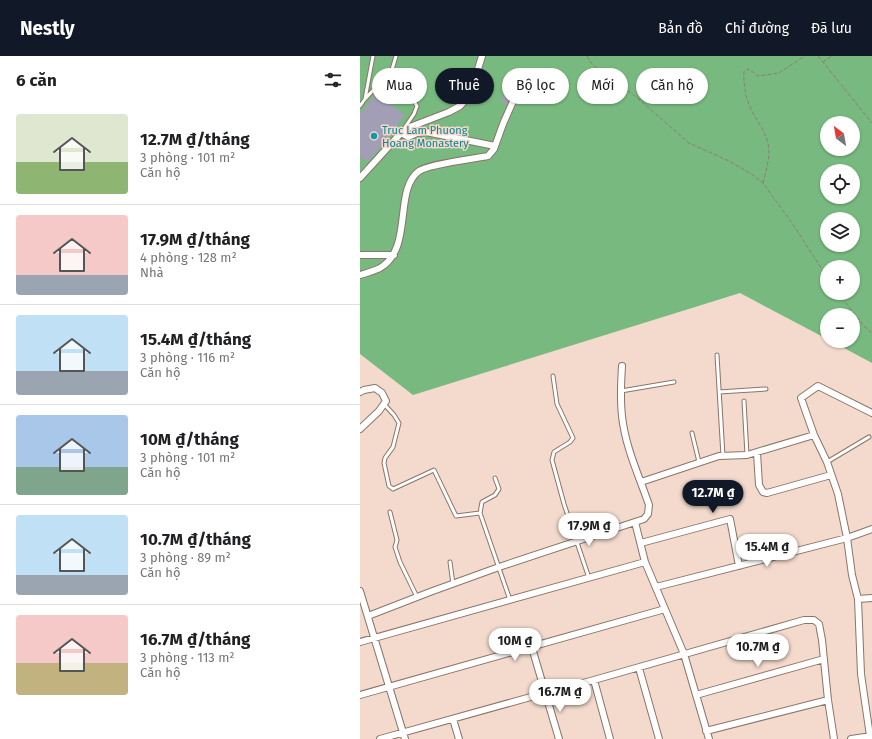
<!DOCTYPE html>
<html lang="vi">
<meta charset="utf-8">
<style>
body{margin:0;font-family:"Fira Sans",sans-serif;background:#f6f6f6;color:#202124;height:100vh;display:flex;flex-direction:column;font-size:15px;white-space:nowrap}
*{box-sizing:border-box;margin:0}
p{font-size:13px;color:#757577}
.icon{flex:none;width:22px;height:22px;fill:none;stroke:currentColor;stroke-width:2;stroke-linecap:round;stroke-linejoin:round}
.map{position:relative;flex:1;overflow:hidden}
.panel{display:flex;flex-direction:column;background:#fff;width:360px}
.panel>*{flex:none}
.hud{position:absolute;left:12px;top:12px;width:380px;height:36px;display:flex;gap:8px}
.needle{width:26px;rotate:329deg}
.tools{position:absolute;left:460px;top:60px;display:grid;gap:8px}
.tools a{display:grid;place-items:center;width:40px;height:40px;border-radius:50%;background:#fff;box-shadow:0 1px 3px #0004;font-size:20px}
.price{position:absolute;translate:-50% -34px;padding:0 9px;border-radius:14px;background:#fff;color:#222;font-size:13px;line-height:26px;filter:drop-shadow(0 1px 2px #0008)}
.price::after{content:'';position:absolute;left:50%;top:24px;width:12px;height:9px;margin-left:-6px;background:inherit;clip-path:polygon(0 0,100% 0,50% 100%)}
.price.selected{background:#111827;color:#fff}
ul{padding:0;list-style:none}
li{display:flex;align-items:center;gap:12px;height:100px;padding:0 16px}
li+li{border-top:1px solid #e0e0e0}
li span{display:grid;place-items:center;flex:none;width:112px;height:80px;border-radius:4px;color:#555}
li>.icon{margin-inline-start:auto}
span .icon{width:48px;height:48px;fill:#fffc;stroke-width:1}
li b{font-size:17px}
h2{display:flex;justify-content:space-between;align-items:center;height:48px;padding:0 16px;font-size:17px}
.chip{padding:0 14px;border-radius:18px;background:#fff;box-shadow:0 1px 3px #0004;font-size:14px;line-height:36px}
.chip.selected{background:#111827;color:#fff}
header{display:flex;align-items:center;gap:24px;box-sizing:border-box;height:56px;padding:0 20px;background:#111827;color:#fff}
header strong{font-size:19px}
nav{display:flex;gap:22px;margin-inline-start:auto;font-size:14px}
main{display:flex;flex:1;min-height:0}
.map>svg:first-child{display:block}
</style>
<header>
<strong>Nestly</strong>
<nav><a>Bản đồ</a><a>Chỉ đường</a><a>Đã lưu</a></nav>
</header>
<main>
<section class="panel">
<h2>6 căn<svg class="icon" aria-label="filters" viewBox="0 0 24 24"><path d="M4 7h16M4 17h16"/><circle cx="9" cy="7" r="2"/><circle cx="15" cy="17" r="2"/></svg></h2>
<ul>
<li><span style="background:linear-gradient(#dfe7d0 60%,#8fb573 0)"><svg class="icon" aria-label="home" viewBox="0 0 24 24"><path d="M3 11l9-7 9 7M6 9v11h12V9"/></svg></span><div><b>12.7M ₫/tháng</b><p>3 phòng · 101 m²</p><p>Căn hộ</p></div></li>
<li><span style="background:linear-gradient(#f6c9c9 75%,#9aa5b1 0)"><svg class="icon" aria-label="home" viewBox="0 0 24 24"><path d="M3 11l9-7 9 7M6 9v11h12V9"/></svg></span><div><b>17.9M ₫/tháng</b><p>4 phòng · 128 m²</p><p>Nhà</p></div></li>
<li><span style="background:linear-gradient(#bfe0f5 70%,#9aa5b1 0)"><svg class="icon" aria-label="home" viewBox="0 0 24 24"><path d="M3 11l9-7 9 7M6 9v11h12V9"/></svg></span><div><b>15.4M ₫/tháng</b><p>3 phòng · 116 m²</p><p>Căn hộ</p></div></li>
<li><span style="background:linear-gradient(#a9c7e8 65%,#7fa58c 0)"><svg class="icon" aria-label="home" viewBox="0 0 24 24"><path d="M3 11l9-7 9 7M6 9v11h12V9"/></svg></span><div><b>10M ₫/tháng</b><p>3 phòng · 101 m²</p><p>Căn hộ</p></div></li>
<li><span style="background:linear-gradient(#bfe0f5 75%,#9aa5b1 0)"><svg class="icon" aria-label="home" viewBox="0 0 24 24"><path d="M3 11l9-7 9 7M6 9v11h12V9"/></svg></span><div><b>10.7M ₫/tháng</b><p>3 phòng · 89 m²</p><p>Căn hộ</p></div></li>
<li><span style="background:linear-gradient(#f6c9c9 60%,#c2b280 0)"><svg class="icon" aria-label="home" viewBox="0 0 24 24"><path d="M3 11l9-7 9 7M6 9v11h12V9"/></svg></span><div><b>16.7M ₫/tháng</b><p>3 phòng · 113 m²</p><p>Căn hộ</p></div></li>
</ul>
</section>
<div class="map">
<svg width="512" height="683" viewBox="0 0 512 683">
<rect width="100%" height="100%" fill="#f3dacc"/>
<path fill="#77b97e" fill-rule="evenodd" d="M0,0H512V307L471,285H493V259H467V283L380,237L53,339L0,298ZM467,67H493V93H467ZM467,115H493V141H467ZM467,163H493V189H467ZM467,211H493V237H467Z"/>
<path fill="#a29eb6" d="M147,30L154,32L147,48L141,46Z
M16,37L45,59L8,106L0,101V58Z"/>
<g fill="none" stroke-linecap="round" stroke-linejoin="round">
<defs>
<path id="lane" d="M33,23L43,28L57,50L54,58L43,74
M5,43L13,0
M0,50L5,43L18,29L24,31H29L33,28V23L31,17L36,0
M357,299L363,400
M193,320L197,348L213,382L210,386L194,396L192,404L204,448L229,522
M261,335L314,326
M359,336L406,333
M384,345L387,399
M24,348L34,359L39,367L33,391L25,402L24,407L29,430L33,433L74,414L96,460L120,457
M332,377L339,406
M467,406L509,381
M135,422L139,433L135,439L122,446L120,457L150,544
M30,456L37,484L35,491L40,506L57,541
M90,506L93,528"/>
<path id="street" d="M41,77L48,81L57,77L66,76L135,90
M0,122L41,77L50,71L89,56L100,50L110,39L122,0
M0,199H34
M0,219C7,217 14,215 20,212C54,192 33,134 59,115C69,108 113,103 128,100L134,93L143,68L158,34
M0,336L4,334L15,332L22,337L26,345L19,355L0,373
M454,379L441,342L458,330L512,357
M397,397L399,429L403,436L407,437L471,419
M281,426L359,400L387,399L454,379L467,406L478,438L487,482L492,519L498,543L501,618L510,680
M275,466L285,506
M281,487L370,463L379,510
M296,531L487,482L512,473
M0,535L45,683
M498,543L512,542
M8,560L70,536L139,511L284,463L288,458L289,449C279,420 265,390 262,360C260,343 261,326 262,310
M0,586L285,506L324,598L349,683
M172,592L199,683
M279,612L299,683
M234,624L250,683
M0,639L305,553
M336,639L464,603
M93,663L99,683
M346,675L468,644
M20,683L185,637L234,624L444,564H454L459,568L462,584L468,644L474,683
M491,683L512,680"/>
</defs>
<use href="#lane" stroke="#8b7469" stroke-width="5"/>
<use href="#street" stroke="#8b7469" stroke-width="8"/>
<path stroke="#8f7d74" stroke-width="1" stroke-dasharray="4 2" stroke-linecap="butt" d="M227,0L232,8L245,19L275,40L329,87L369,105L393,119L403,127L432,167L467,221
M458,0L512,67
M463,6L472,0
M403,127C406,114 412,98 407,84C404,74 398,66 393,57C386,45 383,28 384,15L389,13L398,20L419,17L445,0
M478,237L504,270L512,277"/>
<use href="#lane" stroke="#fff" stroke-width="3"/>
<use href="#street" stroke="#fff" stroke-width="6"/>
</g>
<circle fill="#0f9aa8" stroke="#f3dacc" stroke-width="1.5" cx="14" cy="80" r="4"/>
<g text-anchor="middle" stroke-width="3" stroke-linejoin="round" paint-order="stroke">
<g font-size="11" fill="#0d838f" stroke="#f3dacc" text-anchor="start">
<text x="22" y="78">Truc Lam Phuong<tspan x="22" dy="13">Hoang Monastery</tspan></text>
</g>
</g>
</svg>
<div class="tools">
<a><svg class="needle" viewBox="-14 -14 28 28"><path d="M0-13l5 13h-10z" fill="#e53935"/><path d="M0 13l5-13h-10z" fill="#757577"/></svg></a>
<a><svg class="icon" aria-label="locate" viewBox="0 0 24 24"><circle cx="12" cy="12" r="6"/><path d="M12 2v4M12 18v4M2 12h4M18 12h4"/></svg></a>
<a><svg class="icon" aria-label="layers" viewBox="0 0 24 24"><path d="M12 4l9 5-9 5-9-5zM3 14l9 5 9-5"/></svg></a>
<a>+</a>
<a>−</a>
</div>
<b class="price selected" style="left:353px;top:458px">12.7M ₫</b>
<b class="price" style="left:229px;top:491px">17.9M ₫</b>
<b class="price" style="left:407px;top:512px">15.4M ₫</b>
<b class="price" style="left:155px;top:606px">10M ₫</b>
<b class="price" style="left:398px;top:612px">10.7M ₫</b>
<b class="price" style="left:200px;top:657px">16.7M ₫</b>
<div class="hud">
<a class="chip">Mua</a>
<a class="chip selected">Thuê</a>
<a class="chip">Bộ lọc</a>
<a class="chip">Mới</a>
<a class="chip">Căn hộ</a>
</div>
</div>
</main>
